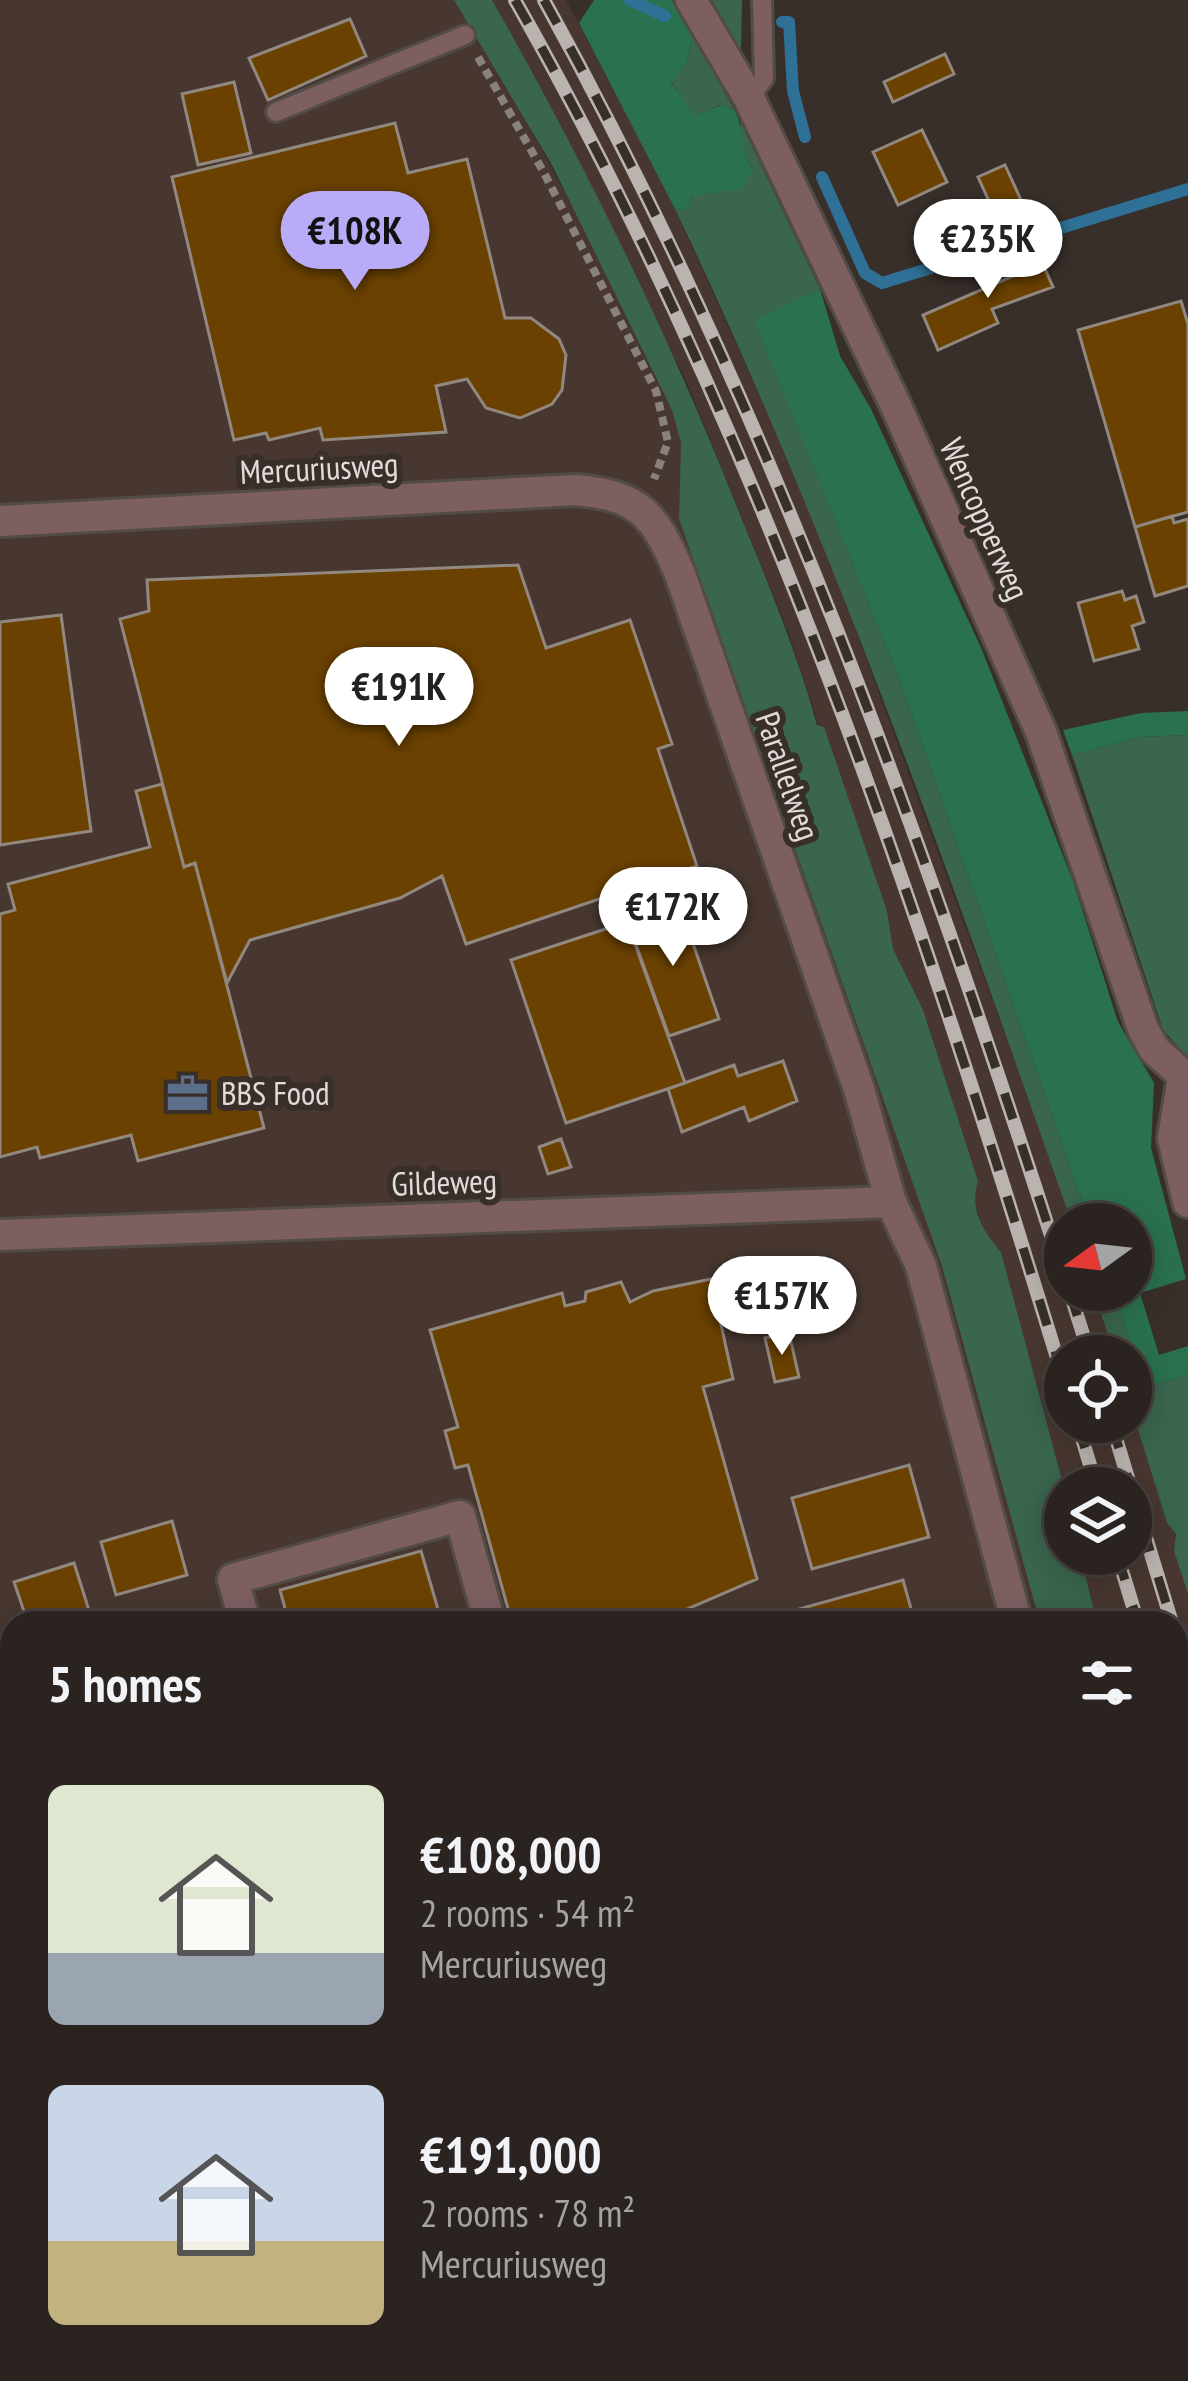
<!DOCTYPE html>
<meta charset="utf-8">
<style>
body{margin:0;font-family:"PT Sans Narrow",sans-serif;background:#362f2d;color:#f1f3f6;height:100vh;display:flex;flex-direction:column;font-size:45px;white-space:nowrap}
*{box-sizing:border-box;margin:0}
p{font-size:39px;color:#a5a4a5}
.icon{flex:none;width:66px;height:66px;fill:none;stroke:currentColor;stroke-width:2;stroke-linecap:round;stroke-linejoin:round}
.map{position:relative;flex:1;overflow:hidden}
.sheet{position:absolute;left:0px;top:1611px;width:1188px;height:771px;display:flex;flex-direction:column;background:#2a2320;border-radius:36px 36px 0 0;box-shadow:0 6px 30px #0003,0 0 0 3px #46403e}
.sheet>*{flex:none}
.needle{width:78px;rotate:255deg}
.controls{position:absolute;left:1044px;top:1203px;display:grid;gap:24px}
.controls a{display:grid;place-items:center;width:108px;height:108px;border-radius:50%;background:#2a2320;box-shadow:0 6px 30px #0003,0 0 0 3px #46403e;font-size:60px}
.price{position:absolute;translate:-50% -102px;padding:0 27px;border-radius:42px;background:#fff;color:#222;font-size:39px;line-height:78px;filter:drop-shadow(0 3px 6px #0008)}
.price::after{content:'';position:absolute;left:50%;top:72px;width:36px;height:27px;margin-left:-18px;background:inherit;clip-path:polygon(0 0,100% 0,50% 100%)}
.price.on{background:#b9abf7;color:#111}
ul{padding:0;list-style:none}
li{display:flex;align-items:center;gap:36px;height:300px;padding:0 48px}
li span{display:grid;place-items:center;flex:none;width:336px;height:240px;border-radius:18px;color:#555}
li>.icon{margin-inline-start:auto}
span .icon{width:144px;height:144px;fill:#fffc;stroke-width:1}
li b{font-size:51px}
h2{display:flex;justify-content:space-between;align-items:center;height:144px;padding:0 48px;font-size:51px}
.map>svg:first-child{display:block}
</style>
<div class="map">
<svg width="1188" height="2381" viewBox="0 0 1188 2381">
<rect width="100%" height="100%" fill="#382f2a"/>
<path fill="#473730" d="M0,0H460L673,390L1071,1623H12V2370H1176V1623H1097L1080,1554H1131V1488L1065,1491L1001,1252L984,1232L973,1198L978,1181L893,949L788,631L686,380L492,0H566L662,181L808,502L1019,1072L1072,1224H1065V1290H1093L1115,1356H1065V1422H1131V1407L1167,1523L1176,1534L1174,1551L1188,1594V1984L1180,1987L1188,2126L1176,2130L1188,2381H0Z"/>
<path fill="#3a654e" d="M454,0H492C584,162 666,329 735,502C765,576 796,649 817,725L824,727L887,911L893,949L923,1010L978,1181C969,1209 983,1231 1001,1252L1065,1491V1554H1080L1097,1623H1040L942,1266L679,519L681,443L672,410L552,165Z
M712,0H742L741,51Z
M693,35L735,111L720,105L694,117L671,81L687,62Z
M741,123L820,289L755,321L900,681L1090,1224H1072C952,880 832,538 675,209L688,210L692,196L753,170L737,139Z
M1188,735V1058L1163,1030L1072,755L1141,737Z
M1093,1290H1113L1146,1387L1188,1375V1594L1174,1551L1176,1534L1167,1523L1131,1407V1356H1115Z
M1188,1984V2160L1176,2113V1987Z
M490,2370H538L556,2381H487Z"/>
<path fill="#2a714f" d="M594,0H672L693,35L687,62L671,82L695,116L721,105L735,111C745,131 740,148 753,170L742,189L692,196L688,210L675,209L579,23Z
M820,289L840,356L871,409L982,650L1073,881L1118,1022L1154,1083L1151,1148L1186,1279L1140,1293L1159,1355L1188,1346V1375L1146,1387L1113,1290H1131V1224H1090L900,681L754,320Z
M1188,711V735L1141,737L1072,755L1063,730L1141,713Z"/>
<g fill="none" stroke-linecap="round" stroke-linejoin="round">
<path stroke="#2e7096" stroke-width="12" d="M630,0L665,16
M782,22H789L793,91L805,137
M822,177L865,273L882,283L1188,189"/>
</g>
<path fill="#6a4101" stroke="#918980" stroke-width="3" d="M350,19L366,56L268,100L249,58Z
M945,54L954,74L893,102L884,82Z
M234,82L251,153L198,165L182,94Z
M395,123L408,173L467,159L505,318H531L559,339L566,355L562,390L552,404L520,418L486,408L467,379L436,386L446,432L323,440L320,428L269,440L266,433L234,440L172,177Z
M922,130L947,182L898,205L873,152Z
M1005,165L1021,200L994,212L978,177Z
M1033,242L1053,287L992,309L998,323L938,350L923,315L1020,273L1011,251Z
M1181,301L1188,324V512L1135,527L1078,330Z
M1172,516L1174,523L1188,519V586L1155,596L1135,527Z
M518,565L546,648L630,620L672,744L658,749L697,866L466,944L442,876L400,898L250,940L227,983L195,863L184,867L120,619L149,611L147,580Z
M1122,591L1125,600L1136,596L1144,622L1132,626L1139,649L1094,661L1078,603Z
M61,615L91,831L0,845V622Z
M162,784L184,867L195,863L264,1128L138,1161L131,1135L40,1158L37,1147L0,1157V914L15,910L8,884L150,847L136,791Z
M679,903L719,1019L669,1036L627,920Z
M627,922L685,1083L566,1123L511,960Z
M783,1061L797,1101L749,1121L744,1107L682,1132L668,1089L734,1065L738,1076Z
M561,1139L571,1167L548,1174L539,1147Z
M842,1268L849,1301L804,1316L799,1297L776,1302L771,1279Z
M711,1279L733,1379L703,1387L757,1579L655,1623H512L468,1465L455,1468L445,1431L458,1427L430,1330L562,1293L565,1306L585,1301L586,1292L621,1282L630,1302L653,1291Z
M789,1333L799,1377L775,1382L765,1338Z
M909,1465L929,1537L812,1569L792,1498Z
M172,1521L187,1575L116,1595L101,1542Z
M421,1551L442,1623H289L280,1590Z
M74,1563L93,1623H28L14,1582Z
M903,1580L915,1623H795L792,1611Z
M0,1636L12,1673V1896L0,1900Z
M1176,2114L1188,2161V2381H1060L1057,2370H1176Z
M0,2233L12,2255V2266L0,2273Z"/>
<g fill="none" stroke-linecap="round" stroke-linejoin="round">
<path stroke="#524944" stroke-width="30" stroke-dasharray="30 15" stroke-linecap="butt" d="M1176,1775L1188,1769
M1176,1804L1188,1798"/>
<defs>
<path id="service" d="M749,98L764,78L762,0
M276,112L465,35
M436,2370L444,2381"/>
<path id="minor" d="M0,521L575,490C640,495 655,515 680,574L859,1089L891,1202L921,1266L1017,1623
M1183,1078L1173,1138L1188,1202
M0,1235L891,1202
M245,1623L233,1579L460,1516L490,1623
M0,2331L12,2324
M391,2370L421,2381
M195,2381L219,2370"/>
<path id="tertiary" d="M691,0L749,98L896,406L1041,732L1143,1029L1154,1049L1188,1080"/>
<path id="secondary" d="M68,2381L88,2370
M129,2381L144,2370"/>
</defs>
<use href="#service" stroke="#534b46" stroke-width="24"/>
<use href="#minor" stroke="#534b46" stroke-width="36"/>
<use href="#tertiary" stroke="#534b46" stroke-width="36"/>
<use href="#secondary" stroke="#534b46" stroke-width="36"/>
<path stroke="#89817d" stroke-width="8" stroke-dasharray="9 6" stroke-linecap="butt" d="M478,57L543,171L656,391L668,442L654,479
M1176,2023L1188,2070
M1176,2170L1188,2218
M0,2379L16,2370
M309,2381L326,2371L357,2374"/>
<use href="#service" stroke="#7d5f62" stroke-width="18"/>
<use href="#minor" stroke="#7d5f62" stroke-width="30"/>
<use href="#tertiary" stroke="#7d5f62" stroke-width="30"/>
<use href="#secondary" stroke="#a7777d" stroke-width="30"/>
<defs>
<path id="rail" d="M515,0C760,431 921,911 1065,1384
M544,0C767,403 925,841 1065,1279
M1069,1290L1090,1356
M1077,1422L1097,1488
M1111,1422L1172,1623
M1117,1554L1138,1623
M1176,1637L1188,1678
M1176,1747L1188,1786"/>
</defs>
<use href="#rail" stroke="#bab3af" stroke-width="14"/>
<use href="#rail" stroke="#382f2a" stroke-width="9" stroke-dasharray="27" stroke-linecap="butt"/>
</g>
<defs>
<symbol id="office-bare" viewBox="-9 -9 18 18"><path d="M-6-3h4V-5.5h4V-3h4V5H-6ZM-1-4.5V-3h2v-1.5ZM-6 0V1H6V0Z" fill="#5c6f8a" stroke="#382f2a" stroke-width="2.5" paint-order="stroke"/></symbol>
</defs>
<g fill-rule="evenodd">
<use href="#office-bare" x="158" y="1064" width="59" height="59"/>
</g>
<g text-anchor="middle" stroke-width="12" stroke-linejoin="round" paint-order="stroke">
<g font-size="33" fill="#e2dbd8" stroke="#382f2a">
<text transform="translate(319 468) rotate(-3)" y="12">Mercuriusweg</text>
<text transform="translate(985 519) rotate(66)" y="12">Wencopperweg</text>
<text transform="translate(788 776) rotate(71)" y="12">Parallelweg</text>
<text transform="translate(444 1182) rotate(-2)" y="12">Gildeweg</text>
</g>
<g font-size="33" fill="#e2dbd8" stroke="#382f2a" text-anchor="start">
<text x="221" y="1105">BBS Food</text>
</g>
</g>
</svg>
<div class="controls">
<a><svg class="needle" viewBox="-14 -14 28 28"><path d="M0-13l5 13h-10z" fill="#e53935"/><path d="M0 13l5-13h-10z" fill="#a5a4a5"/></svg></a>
<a><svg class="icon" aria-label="locate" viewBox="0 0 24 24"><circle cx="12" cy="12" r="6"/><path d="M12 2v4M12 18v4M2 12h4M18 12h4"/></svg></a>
<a><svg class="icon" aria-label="layers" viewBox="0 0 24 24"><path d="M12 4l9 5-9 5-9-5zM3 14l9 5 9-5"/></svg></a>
</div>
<b class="price on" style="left:355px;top:293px">€108K</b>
<b class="price" style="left:988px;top:301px">€235K</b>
<b class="price" style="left:399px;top:749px">€191K</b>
<b class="price" style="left:673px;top:969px">€172K</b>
<b class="price" style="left:782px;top:1358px">€157K</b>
<section class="sheet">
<h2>5 homes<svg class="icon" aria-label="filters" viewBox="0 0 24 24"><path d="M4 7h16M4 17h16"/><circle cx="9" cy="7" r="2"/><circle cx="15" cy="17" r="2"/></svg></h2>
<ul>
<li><span style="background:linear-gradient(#dfe7d0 70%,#9aa5b1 0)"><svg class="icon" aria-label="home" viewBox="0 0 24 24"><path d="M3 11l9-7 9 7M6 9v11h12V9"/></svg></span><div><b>€108,000</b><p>2 rooms · 54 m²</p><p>Mercuriusweg</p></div></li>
<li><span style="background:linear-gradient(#c9d6e8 65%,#c2b280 0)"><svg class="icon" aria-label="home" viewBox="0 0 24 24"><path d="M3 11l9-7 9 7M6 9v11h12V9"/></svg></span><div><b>€191,000</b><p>2 rooms · 78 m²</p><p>Mercuriusweg</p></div></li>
</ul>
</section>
</div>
